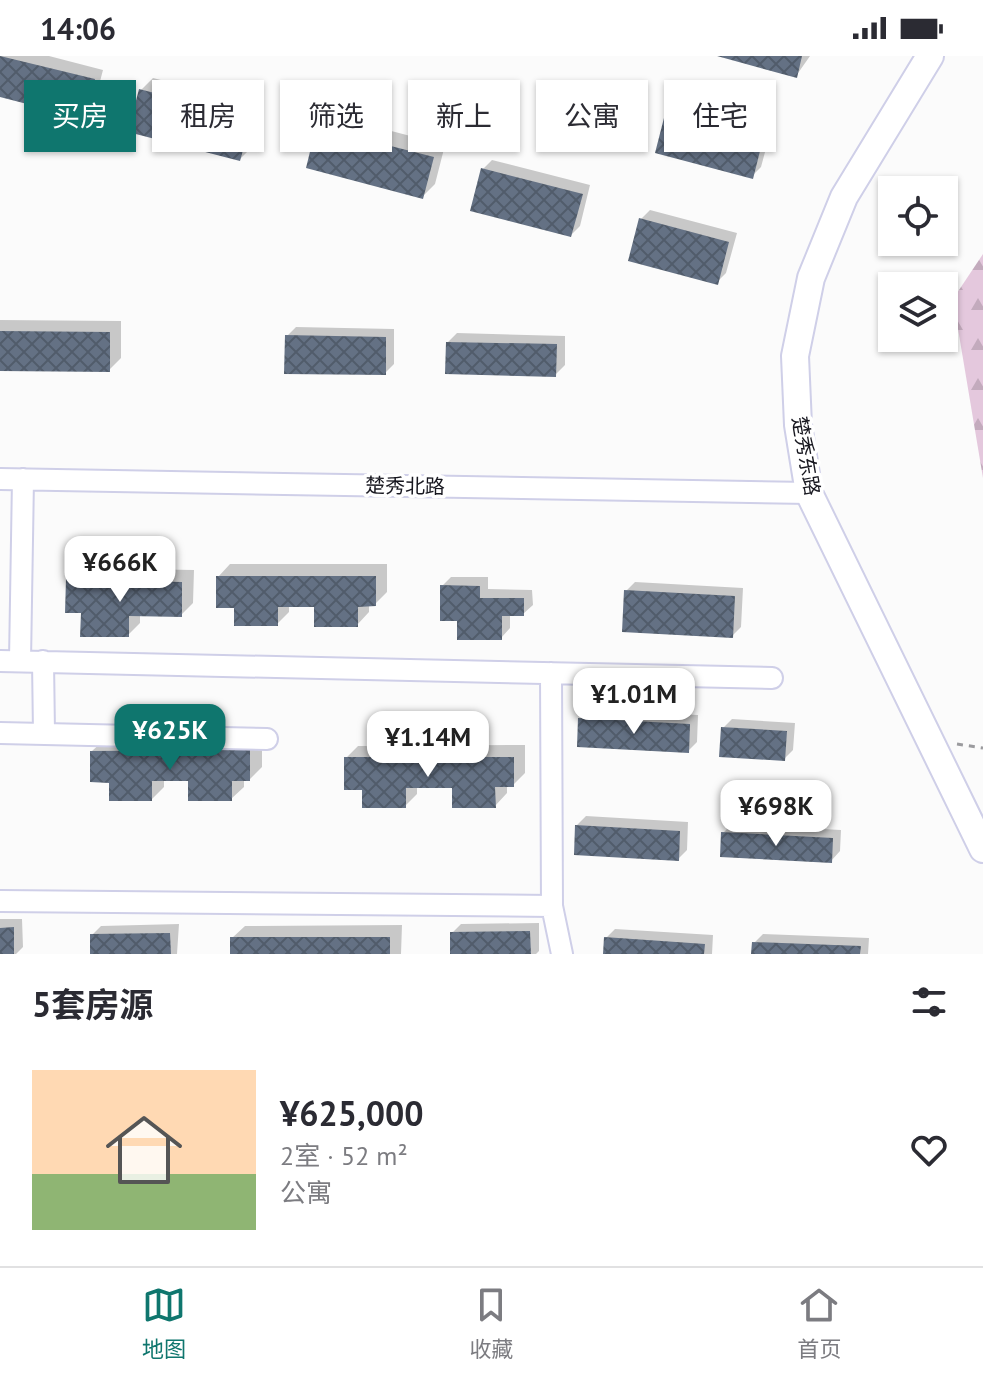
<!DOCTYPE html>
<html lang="zh">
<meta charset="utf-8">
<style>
body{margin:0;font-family:"PT Sans","Noto Sans SC",sans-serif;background:#f7f7f7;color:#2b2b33;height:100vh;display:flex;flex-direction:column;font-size:30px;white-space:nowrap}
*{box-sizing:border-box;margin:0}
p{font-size:26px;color:#7c7c81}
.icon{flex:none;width:44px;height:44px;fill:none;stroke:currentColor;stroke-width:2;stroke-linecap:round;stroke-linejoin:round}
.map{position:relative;height:898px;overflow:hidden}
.panel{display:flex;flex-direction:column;background:#fff;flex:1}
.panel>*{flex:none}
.top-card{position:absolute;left:24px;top:24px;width:936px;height:72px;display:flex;gap:16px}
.controls{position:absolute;left:878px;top:120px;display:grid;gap:16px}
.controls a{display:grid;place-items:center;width:80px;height:80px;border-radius:0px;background:#fff;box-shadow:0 2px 6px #0004;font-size:40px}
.price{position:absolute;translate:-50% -68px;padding:0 18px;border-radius:16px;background:#fff;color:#222;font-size:26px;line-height:52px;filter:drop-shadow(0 2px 4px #0008)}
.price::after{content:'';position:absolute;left:50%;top:48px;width:24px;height:18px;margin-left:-12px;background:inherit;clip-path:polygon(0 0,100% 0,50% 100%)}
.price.selected{background:#0f766e;color:#fff}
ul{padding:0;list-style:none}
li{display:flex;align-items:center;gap:24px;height:200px;padding:0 32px}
li span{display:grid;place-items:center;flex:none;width:224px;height:160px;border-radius:0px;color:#555}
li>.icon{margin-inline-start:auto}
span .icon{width:96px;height:96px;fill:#fffc;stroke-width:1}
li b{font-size:34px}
h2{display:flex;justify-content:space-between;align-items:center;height:96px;padding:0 32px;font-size:34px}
.tag{padding:0 28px;border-radius:0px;background:#fff;box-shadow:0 2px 6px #0004;font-size:28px;line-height:72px}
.tag.selected{background:#0f766e;color:#fff}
.status{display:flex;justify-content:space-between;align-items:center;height:56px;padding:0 40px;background:#fff;direction:ltr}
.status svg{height:22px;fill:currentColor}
.menu{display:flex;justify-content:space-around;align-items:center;height:112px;border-top:2px solid #e1e1e2;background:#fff;font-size:22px;color:#7c7c81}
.menu a{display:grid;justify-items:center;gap:4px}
.menu .selected{color:#0f766e}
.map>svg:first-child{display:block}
</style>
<div class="status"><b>14:06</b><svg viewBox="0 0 49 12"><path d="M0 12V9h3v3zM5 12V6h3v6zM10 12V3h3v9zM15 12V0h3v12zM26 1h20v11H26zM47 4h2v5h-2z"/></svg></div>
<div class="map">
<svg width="983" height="898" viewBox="0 0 983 898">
<defs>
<pattern id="forest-firs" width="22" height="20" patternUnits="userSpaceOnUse" patternTransform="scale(2)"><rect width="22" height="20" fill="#e4c8dd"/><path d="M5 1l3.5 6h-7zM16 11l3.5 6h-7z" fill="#c3abbd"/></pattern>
<pattern id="building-cross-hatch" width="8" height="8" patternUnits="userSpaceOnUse" patternTransform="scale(2)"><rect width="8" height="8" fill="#647184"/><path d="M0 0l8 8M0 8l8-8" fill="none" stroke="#515c6b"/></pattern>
</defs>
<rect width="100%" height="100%" fill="#fbfbfb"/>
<path fill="url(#forest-firs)" d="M983,198V422L953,243Z"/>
<path fill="#0003" d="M0,0H49L103,14L93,52L84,61L0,39Z
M721,0H810L796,20Z
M153,22L263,50L252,91L240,103L141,34Z
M676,50L771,74L761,111L752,120L667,59Z
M330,59L445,89L435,128L423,140L318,72Z
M492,104L590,129L580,170L571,179L483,113Z
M650,154L737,177L726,217L717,226L641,163Z
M0,264L121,265V302L109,314L0,313Z
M296,271L394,273V308L385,317L287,280Z
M457,277L565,280V309L555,319L448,286Z
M230,508H387V536L375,548H369V556L357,569L316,549H289V556L277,568L236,550L218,521Z
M80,512L194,514L193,547L181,559H140V567L128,579L83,555L68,524Z
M451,521H488V533L532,534L533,549L523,558H510V572L501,582L459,563L442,530Z
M635,526L743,532L741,571L732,580L626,535Z
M589,654L698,659L697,686L688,695L580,663Z
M732,663L795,667L793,694L784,703L723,672Z
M105,683H262V711L250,723H244V731L231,743L190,723H164V731L152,743L111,725L92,695Z
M525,689V717L513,729H507V737L495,750L454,730H417V738L405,750L364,732L346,702L358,690Z
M586,760L688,766L687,794L678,803L577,769Z
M732,768L841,774L840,795L831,805L723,777Z
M0,863H22L23,891L16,898H0Z
M539,867V895L536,898H452V877L461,868Z
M179,868L177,898H92V879L101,870Z
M402,869L401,898H232V882L245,870Z
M615,873L713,879L712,898H605L606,882Z
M763,878L869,882L868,898H753L754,887Z"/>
<path fill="url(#building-cross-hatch)" d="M0,0L95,23L85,63L0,41Z
M717,0H802L797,22Z
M139,33L252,62L240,105L128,76Z
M665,58L763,83L753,123L655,97Z
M316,71L434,101L423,143L306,112Z
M481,112L583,138L571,181L470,155Z
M639,162L729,186L718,229L628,205Z
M0,275L110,276V316L0,315Z
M285,279L386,281V319L284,318Z
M446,286L557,288L556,321L445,318Z
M216,520H376V550L358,551V571H314V551H278V570H234V552H216Z
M66,523L182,526V561L129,560V581H80L81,557H65Z
M440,529L480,530V542H524V560H502V584H457V565H440Z
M624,534L735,540L733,582L622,576Z
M578,662L690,668L689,697L577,691Z
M721,671L787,675L785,705L719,701Z
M250,694V725H232V745H188V725H152V745H109V727L90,726V695Z
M344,701H514V731H495L496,752H452V732H406V752H362V734H344Z
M575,769L680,775L679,805L574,799Z
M721,776L833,782L832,807L720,801Z
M14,871V898H0V872Z
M530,875L531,898H450V876Z
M170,877L171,898H90V878Z
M230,881H390V898H230Z
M604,881L705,888L704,898H603Z
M752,886L861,890L860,898H751Z"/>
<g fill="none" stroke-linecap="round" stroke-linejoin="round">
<defs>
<path id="minor" d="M0,423L809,437
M0,605L772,622
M20,605L23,423
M43,605L44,677
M551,617L552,850L562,898
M0,677L267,683
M0,845L552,850"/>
<path id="tertiary" d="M930,0L844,141L811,222L795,300L798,369L809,437L983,793"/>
</defs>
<use href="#minor" stroke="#cfcfe8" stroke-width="24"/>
<use href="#tertiary" stroke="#cfcfe8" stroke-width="30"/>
<path stroke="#9b9b9e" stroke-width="3" stroke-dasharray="6 6" stroke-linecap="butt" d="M957,688L983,692"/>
<use href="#minor" stroke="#fff" stroke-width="20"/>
<use href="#tertiary" stroke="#fff" stroke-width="26"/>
</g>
<g text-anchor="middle" stroke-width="7" stroke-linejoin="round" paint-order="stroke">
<g font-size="20" fill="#17171f" stroke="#fff">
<text transform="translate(806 400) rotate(80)" y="7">楚秀东路</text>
<text transform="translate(405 430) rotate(1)" y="7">楚秀北路</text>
</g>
</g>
</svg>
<div class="controls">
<a><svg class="icon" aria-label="locate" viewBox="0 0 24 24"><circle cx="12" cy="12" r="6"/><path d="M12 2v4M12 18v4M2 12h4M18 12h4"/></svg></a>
<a><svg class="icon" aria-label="layers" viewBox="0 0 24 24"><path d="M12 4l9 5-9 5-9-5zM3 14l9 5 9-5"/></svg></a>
</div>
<b class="price" style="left:120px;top:548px">¥666K</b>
<b class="price" style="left:634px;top:680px">¥1.01M</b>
<b class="price selected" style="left:170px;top:716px">¥625K</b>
<b class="price" style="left:428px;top:723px">¥1.14M</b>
<b class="price" style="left:776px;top:792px">¥698K</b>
<div class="top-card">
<a class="tag selected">买房</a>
<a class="tag">租房</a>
<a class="tag">筛选</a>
<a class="tag">新上</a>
<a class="tag">公寓</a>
<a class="tag">住宅</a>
</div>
</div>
<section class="panel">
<h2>5套房源<svg class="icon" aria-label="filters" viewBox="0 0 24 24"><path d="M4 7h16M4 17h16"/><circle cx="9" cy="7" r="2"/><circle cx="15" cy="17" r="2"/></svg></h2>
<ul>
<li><span style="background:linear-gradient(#ffd9b3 65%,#8fb573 0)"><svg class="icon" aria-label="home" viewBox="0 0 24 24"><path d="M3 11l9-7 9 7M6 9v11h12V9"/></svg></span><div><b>¥625,000</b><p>2室 · 52 m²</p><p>公寓</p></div><svg class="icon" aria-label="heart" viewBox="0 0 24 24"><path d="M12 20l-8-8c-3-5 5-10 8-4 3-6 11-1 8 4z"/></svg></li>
</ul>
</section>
<nav class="menu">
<a class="selected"><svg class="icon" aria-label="map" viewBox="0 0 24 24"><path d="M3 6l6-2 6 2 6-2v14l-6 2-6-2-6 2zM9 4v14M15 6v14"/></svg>地图</a>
<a><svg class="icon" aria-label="saved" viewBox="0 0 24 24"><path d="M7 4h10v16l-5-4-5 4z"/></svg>收藏</a>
<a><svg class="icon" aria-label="home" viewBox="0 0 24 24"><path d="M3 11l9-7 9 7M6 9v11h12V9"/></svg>首页</a>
</nav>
